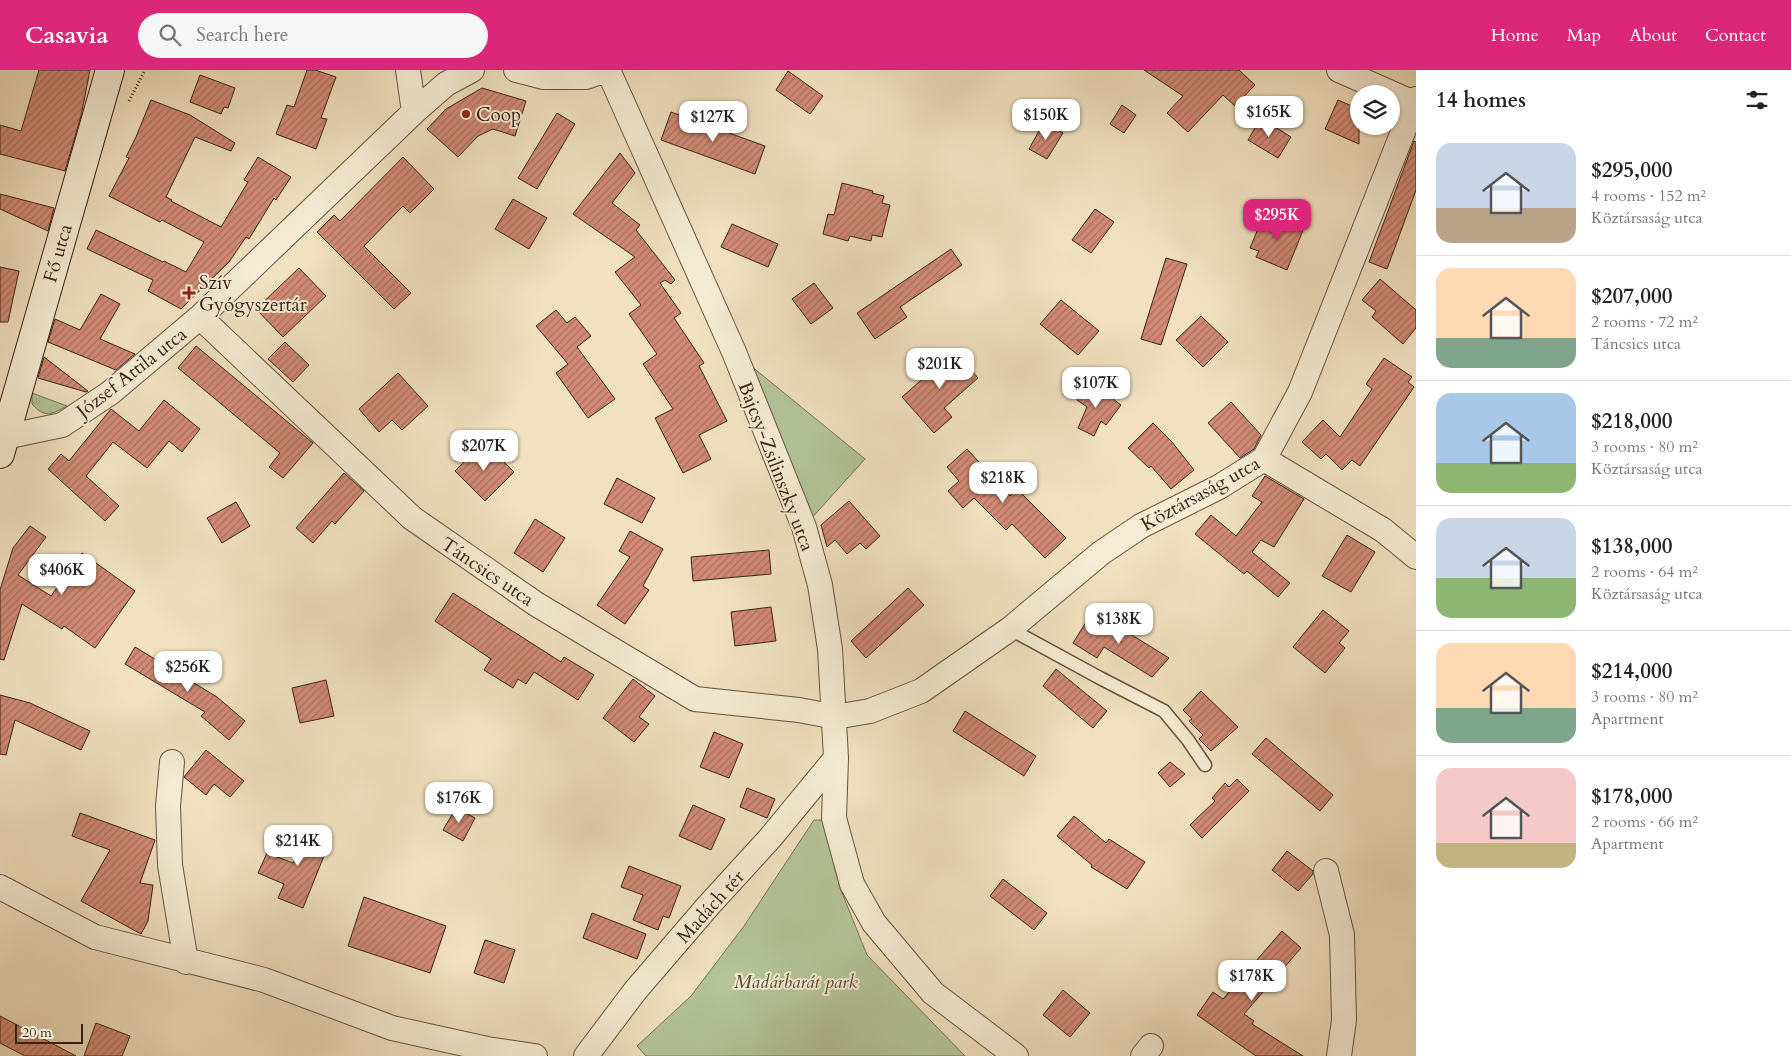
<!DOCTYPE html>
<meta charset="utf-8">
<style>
body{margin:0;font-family:Cardo,serif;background:#f6f6f6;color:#222;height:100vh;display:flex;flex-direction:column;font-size:19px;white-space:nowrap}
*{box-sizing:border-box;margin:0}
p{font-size:16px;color:#767676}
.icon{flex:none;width:28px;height:28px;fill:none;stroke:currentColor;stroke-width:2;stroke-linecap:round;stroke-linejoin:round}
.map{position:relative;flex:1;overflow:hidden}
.details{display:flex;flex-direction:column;background:#fff;width:375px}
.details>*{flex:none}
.tools{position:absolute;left:1350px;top:15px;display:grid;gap:10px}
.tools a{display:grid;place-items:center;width:50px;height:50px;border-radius:50%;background:#fff;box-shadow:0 1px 4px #0004;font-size:25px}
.scale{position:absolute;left:15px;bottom:12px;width:68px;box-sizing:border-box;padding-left:5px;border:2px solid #392414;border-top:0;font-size:14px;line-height:18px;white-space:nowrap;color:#392414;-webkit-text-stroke:4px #f6ecd5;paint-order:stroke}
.price{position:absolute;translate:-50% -42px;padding:0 11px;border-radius:10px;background:#fff;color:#222;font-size:16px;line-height:32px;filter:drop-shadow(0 1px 2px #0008)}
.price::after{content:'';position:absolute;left:50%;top:30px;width:15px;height:11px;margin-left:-8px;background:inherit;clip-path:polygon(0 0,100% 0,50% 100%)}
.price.active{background:#db2777;color:#fff}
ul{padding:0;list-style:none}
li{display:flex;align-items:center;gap:15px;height:125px;padding:0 20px}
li+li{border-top:1px solid #e0e0e0}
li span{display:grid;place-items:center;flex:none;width:140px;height:100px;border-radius:15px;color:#555}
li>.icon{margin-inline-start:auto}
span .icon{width:60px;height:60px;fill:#fffc;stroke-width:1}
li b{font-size:21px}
h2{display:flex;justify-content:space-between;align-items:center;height:60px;padding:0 20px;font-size:21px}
header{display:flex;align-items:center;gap:30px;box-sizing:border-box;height:70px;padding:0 25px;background:#db2777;color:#fff}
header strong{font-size:24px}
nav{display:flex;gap:28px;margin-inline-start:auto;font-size:18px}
.search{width:350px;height:45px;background:#f6f6f6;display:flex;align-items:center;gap:12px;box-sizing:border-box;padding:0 18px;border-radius:28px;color:#767676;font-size:19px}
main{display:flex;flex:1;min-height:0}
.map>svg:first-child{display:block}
</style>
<header>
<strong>Casavia</strong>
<div class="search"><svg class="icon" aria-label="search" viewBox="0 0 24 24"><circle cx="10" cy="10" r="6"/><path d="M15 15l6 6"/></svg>Search here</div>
<nav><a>Home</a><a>Map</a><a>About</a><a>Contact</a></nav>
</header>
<main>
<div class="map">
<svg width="1416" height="986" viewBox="0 0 1416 986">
<defs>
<pattern id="grass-tufts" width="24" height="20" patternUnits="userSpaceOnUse" patternTransform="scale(1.25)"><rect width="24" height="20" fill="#b3c497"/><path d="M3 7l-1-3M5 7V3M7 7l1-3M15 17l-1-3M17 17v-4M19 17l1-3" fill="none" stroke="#9ba881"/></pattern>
<pattern id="building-hatch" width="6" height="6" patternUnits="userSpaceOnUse" patternTransform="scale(1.25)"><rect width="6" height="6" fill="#d28a75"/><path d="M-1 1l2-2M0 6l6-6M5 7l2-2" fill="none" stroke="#ab715f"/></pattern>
</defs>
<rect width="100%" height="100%" fill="#f1e1bf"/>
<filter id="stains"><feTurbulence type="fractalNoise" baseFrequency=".004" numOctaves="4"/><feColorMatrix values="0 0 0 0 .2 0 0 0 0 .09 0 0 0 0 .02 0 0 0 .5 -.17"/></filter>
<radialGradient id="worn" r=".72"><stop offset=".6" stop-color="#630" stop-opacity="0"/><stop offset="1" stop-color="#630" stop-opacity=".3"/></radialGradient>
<path fill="url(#grass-tufts)" stroke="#767456" d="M32,323L67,336C52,344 45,349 32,334Z"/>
<path fill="#b3c497" stroke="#767456" d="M745,291L865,389L809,451Z
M814,750H824L840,818L867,885L965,986H646L637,976L691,926L744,856Z"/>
<path fill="url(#building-hatch)" stroke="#392414" d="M39,0H90L81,46L65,101L0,84V55L21,61Z
M307,0H315L336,7L321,48L327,49L316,79L276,64L287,35L294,37Z
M1144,0H1239L1255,15L1235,36L1223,25L1188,62L1167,43L1183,26Z
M788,1L823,26L810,44L776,20Z
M200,5L235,18L228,38L224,37L221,44L190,32Z
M482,18L526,31L515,66L493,59L478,66L458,87L427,59L446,39Z
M151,30L190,45L235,73L231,81L195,67L166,127L172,130L171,131L221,157L248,112L244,110L258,87L291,107L276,130L274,128L249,169L246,167L229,192L181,239L148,221L153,210L87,179L96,160L163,192L164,191L186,202L204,172L162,150L160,152L109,126L129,88L126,87L136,67Z
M1338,30L1359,39V74L1325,59Z
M1122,35L1136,45L1124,63L1110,54Z
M671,42L765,76L755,104L661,70Z
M557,43L575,54L537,119L518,108Z
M1261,48L1291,67L1278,88L1248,70Z
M1044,52L1063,63L1047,89L1029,79Z
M1414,71L1416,72V120L1387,199L1369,192Z
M620,83L635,103L612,133L640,155L636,160L675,210L671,214L665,210L660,213L681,243L674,248L704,293L699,296L727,351L699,365L711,389L683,403L655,348L673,339L643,294L657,284L629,244L641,235L615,202L635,187L573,144Z
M403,87L434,119L410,143L403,136L364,176L411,223L394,239L317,162L334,145L340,151Z
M842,113L873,121L872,123L884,126L882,133L890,135L882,167L872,165L871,171L850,166L848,171L823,164L828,144L834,145Z
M0,124L54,138L48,161L0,139Z
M513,129L547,148L529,179L495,159Z
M1095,139L1114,152L1091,183L1072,170Z
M1265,142L1304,158L1287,200L1256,187L1259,181L1250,178Z
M732,154L778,174L768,197L721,177Z
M951,179L962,195L900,237L907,247L875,269L857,243Z
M1166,188L1187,194L1161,275L1141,269Z
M0,197L19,201L8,252H0Z
M299,198L326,226L283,267L256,239Z
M1380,209L1416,240V258L1403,274L1372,247L1376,241L1362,230Z
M814,213L833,238L811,254L792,229Z
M101,224L120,234L100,269L135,284L116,300L48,272L55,249L80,260Z
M1061,230L1099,261L1078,285L1040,254Z
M556,240L567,253L575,247L591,266L577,277L615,329L588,348L556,303L568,294L536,256Z
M1201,246L1228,272L1203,297L1176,270Z
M285,272L309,295L293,312L268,289Z
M196,276L313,373L283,408L269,397L280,383L178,298Z
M953,279L978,308L944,338L952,347L934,363L902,327L926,306L924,304Z
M44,287L88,321L86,322L38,308Z
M1384,288L1412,307L1408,312L1414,317L1360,396L1352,390L1342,400L1326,384L1321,389L1302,372L1323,350L1340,367L1372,319L1366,314Z
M398,303L428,336L402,360L392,350L379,362L359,339Z
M1091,312L1121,335L1106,355L1101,351L1094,366L1078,358L1087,337L1077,330Z
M164,330L200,359L182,382L169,371L147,398L113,372L86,406L119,436L105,451L48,399L61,384L69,391L111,339L139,361Z
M1231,332L1261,365L1254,379L1240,388L1208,353Z
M1153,353L1172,372L1194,400L1171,419L1151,396L1149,398L1128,378Z
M484,372L514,402L485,431L455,401Z
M967,379L1010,426L1017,419L1066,468L1045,488L1012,454L1006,460L974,428L963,438L948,421L959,411L947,397Z
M344,403L364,421L335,454L332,451L313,473L296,458Z
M1265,406L1304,429L1274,477L1261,470L1252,482L1290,513L1278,527L1247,501L1244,504L1195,464L1211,445L1236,466L1262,432L1252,426Z
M617,408L655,428L642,453L604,434Z
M849,431L880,466L866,479L860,473L847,484L835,470L827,477L821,455Z
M236,432L250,456L222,473L207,448Z
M535,449L565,468L543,502L514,483Z
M30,456L46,467L18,505L51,526L82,483L135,521L95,578L64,556L62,559L22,534L4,590L0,589V520L13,478Z
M630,461L663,479L643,516L649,520L625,554L597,535L630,487L619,481Z
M1347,465L1375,482L1351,522L1322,506Z
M769,480L771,504L693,511L691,487Z
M908,518L924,535L866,588L851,571Z
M453,523L561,592L564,587L594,605L578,630L534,602L526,614L518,609L513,618L484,600L491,589L435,551Z
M771,537L776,571L735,576L731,542Z
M1323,540L1349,561L1339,573L1345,578L1325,603L1293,577Z
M1093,541L1169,588L1152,607L1104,577L1097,588L1073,573Z
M135,577L217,627L245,651L229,670L201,646L205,642L125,594Z
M1056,599L1107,641L1093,658L1043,616Z
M633,609L655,626L639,647L649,654L634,672L603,648Z
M326,610L334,646L300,653L292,618Z
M1201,621L1238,657L1211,681L1199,669L1203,665L1189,651L1192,649L1183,640Z
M0,625L30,633L90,661L81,680L15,650L6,685L0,684Z
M965,641L1036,686L1024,706L953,661Z
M714,662L743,674L729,708L700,697Z
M1266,668L1333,725L1320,741L1252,684Z
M206,680L244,711L230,727L214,714L206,725L184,707Z
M1170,692L1185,704L1170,717L1158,703Z
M1237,709L1249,721L1202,768L1190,755L1215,731L1212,728L1225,713L1229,717Z
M747,718L775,729L767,748L740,737Z
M693,735L725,749L711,780L679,766Z
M456,738L475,748L463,771L443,760Z
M80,743L155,770L140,813L153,815L148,851L141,864L81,831L110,780L72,766Z
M1074,746L1106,773L1109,769L1145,792L1127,819L1091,797L1092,795L1057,766Z
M308,756L332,766L303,838L278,828L284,814L258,803L267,783L293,793Z
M1287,781L1313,801V804L1298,821L1272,800Z
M629,796L681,816L669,848L663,846L658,860L633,850L643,825L621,817Z
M1003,809L1047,843L1034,860L990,826Z
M364,827L446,856L430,903L348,876Z
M592,843L646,864L637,889L583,868Z
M1282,861L1301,878L1244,944L1254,951L1252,954L1303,986H1256L1197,945L1213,922L1223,929Z
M485,870L515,880L504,913L474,903Z
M1063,920L1090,943L1070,967L1043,945Z
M0,946L76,986H25L0,973Z
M96,953L130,966L122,986H84Z"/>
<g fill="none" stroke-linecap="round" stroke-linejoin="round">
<defs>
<path id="lane" d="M1010,559L1100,608L1164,641L1188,670L1205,695"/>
<path id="street" d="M408,0L414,42
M516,0L543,7H586L606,0
M608,0L734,282L804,457L820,515L830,579L836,688L834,748L852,814L874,853L933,923L1016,986
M1339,0L1416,34
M200,247L412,448L536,534L695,629L799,640L835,647L870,641L921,621L1010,559L1101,483L1141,456L1219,417L1264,389L1300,322L1416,29
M5,367L62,355L110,323L200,247L414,42L446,14L472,0
M1264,389L1383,460L1416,487
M172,692L168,736L170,795L186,892
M1326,801L1342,865L1344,950L1339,986
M0,817L95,867L264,910L392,958L487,979L535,986
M586,986L635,921L708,836L771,767L836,688
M1143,986L1151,976"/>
<path id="secondary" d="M0,384L110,0"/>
</defs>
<use href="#lane" stroke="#67533f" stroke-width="15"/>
<use href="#street" stroke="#67533f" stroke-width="26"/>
<use href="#secondary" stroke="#392414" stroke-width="30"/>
<path stroke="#392414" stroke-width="3" stroke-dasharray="1 2.5" stroke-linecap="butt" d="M129,31L145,0"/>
<use href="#lane" stroke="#f6ecd5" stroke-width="12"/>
<use href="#street" stroke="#f6ecd5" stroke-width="24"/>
<use href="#secondary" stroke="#f6ecd5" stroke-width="28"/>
</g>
<g fill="#8f2418" stroke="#f6ecd5" stroke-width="2">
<circle cx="466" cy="44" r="5"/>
<path d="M186.5 215.5h5v5h5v5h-5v5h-5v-5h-5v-5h5z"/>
</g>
<g text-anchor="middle" stroke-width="4" stroke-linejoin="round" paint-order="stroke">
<g font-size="19" fill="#392414" stroke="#f6ecd5" text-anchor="start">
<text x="476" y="51">Coop</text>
<text x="199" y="219">Szív<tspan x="199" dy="22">Gyógyszertár</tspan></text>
</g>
<g font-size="19" fill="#392414" stroke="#f6ecd5">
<text transform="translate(57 183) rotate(-74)" y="7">Fő utca</text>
<text transform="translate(131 302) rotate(-38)" y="7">József Attila utca</text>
<text transform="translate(777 396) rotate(69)" y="7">Bajcsy-Zsilinszky utca</text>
<text transform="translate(1200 423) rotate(-29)" y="7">Köztársaság utca</text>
<text transform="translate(488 501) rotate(34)" y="7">Táncsics utca</text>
<text transform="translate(710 836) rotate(-48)" y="7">Madách tér</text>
</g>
<g font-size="19" font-style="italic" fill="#584c35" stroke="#f6ecd5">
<text x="796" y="918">Madárbarát park</text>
</g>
</g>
<rect width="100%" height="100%" filter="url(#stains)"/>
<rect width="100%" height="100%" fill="url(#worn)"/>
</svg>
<div class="tools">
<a><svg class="icon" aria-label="layers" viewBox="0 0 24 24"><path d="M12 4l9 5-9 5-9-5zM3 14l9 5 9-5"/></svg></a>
</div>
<div class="scale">20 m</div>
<b class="price" style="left:1269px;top:68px">$165K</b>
<b class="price" style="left:1046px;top:71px">$150K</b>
<b class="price" style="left:713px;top:73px">$127K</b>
<b class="price active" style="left:1277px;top:171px">$295K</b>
<b class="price" style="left:940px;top:320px">$201K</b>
<b class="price" style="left:1096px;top:339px">$107K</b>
<b class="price" style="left:484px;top:402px">$207K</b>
<b class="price" style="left:1003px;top:434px">$218K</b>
<b class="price" style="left:62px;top:526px">$406K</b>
<b class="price" style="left:1119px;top:575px">$138K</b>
<b class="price" style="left:188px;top:623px">$256K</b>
<b class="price" style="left:459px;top:754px">$176K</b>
<b class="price" style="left:298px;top:797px">$214K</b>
<b class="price" style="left:1252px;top:932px">$178K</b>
</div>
<section class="details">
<h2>14 homes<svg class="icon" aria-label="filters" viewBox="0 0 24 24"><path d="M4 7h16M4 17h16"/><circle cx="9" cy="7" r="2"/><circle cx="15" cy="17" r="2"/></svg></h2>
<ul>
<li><span style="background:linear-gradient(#c9d6e8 65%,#b9a48a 0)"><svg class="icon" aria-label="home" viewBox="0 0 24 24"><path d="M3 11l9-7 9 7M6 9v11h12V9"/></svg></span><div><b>$295,000</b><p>4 rooms · 152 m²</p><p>Köztársaság utca</p></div></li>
<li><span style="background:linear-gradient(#ffd9b3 70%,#7fa58c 0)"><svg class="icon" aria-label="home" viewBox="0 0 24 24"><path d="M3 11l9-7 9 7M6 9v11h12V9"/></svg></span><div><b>$207,000</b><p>2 rooms · 72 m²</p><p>Táncsics utca</p></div></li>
<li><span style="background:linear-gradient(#a9c7e8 70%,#8fb573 0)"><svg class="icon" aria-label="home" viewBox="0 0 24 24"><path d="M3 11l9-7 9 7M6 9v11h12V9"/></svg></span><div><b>$218,000</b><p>3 rooms · 80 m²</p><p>Köztársaság utca</p></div></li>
<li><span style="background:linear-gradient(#c9d6e8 60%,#8fb573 0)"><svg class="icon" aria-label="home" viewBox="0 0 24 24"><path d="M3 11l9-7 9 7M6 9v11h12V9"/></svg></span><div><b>$138,000</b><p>2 rooms · 64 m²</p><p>Köztársaság utca</p></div></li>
<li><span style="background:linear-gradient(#ffd9b3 65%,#7fa58c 0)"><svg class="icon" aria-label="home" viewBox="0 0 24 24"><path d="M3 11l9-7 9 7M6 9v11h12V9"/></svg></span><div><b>$214,000</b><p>3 rooms · 80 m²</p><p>Apartment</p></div></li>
<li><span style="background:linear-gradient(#f6c9c9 75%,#c2b280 0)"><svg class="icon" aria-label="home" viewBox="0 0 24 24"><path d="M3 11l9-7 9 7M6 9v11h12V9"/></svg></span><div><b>$178,000</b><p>2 rooms · 66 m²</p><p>Apartment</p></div></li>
</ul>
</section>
</main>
